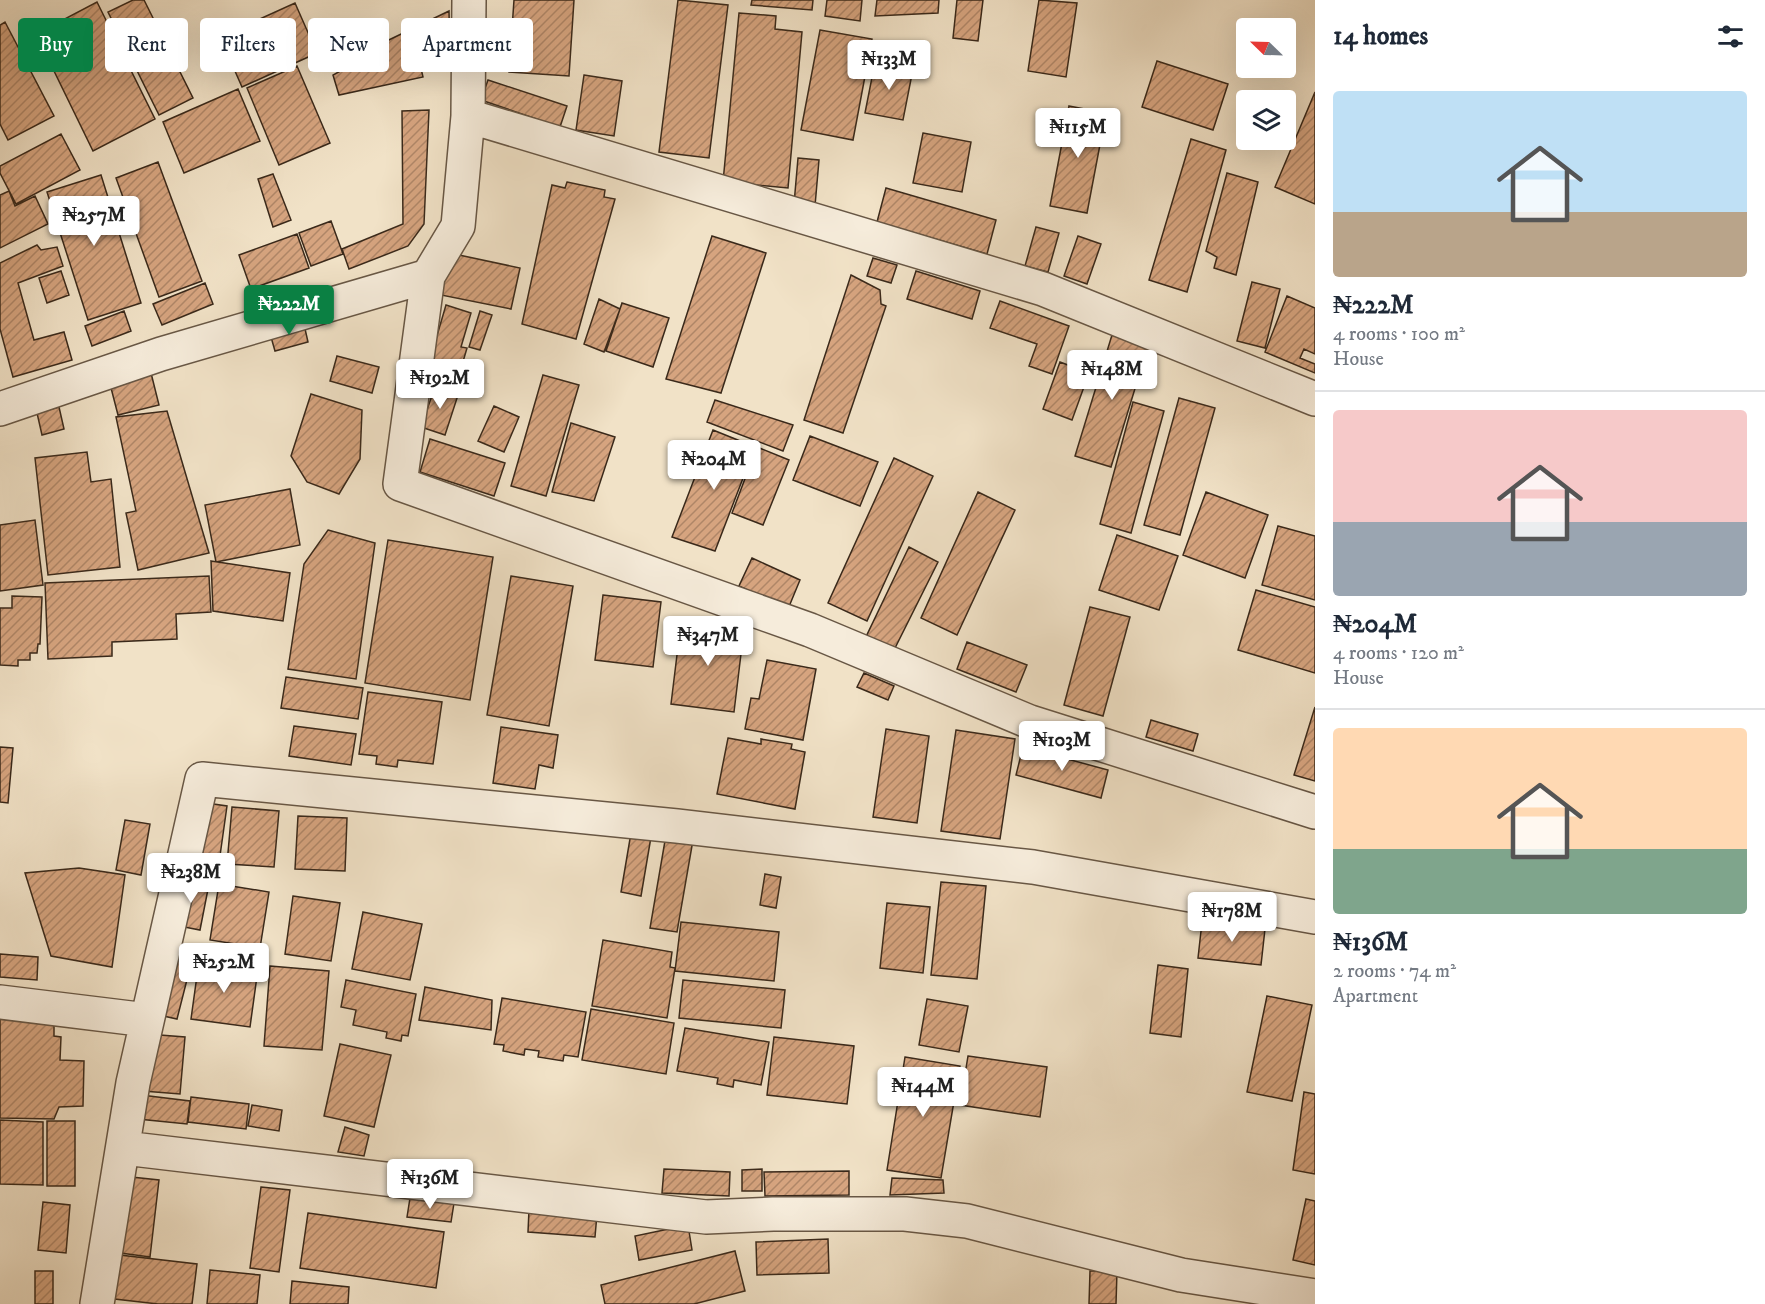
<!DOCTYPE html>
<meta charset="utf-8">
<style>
body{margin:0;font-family:"IM FELL DW Pica",serif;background:#f2f2f3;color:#1f2937;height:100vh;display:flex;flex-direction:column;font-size:22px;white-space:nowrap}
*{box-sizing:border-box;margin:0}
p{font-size:20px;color:#747a83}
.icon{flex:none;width:33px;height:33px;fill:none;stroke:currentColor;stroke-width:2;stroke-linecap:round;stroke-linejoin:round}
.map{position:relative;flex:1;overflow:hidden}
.sheet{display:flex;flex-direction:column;background:#fff;width:450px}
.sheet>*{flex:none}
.guide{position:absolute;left:18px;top:18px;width:570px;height:54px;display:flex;gap:12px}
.needle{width:39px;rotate:293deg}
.fabs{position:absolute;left:1236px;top:18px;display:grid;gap:12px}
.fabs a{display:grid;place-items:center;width:60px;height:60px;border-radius:6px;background:#fff;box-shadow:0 6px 24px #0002;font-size:30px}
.price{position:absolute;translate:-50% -51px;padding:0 14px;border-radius:6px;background:#fff;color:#222;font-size:20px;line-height:39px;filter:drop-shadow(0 2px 3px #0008)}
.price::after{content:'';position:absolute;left:50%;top:36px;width:18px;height:14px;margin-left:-9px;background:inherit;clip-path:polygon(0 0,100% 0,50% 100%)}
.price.on{background:#0b8043;color:#fff}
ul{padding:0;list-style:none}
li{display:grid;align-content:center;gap:12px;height:318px;padding:0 18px}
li+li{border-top:2px solid #e0e1e3}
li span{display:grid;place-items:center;height:186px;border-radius:6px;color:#555}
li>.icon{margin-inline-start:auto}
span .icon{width:108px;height:108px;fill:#fffc;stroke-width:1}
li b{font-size:26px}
h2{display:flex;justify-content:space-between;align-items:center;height:72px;padding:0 18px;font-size:26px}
.tag{padding:0 21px;border-radius:6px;background:#fff;box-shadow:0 6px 24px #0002;font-size:21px;line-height:54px}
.tag.on{background:#0b8043;color:#fff}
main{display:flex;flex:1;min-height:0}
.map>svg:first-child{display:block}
</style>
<main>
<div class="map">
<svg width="1315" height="1304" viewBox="0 0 1315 1304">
<defs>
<pattern id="building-hatch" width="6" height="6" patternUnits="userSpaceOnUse" patternTransform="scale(1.5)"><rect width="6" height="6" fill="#d6a47f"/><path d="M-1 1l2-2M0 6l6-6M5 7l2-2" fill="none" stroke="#af8667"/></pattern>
</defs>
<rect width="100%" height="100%" fill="#f1e2c7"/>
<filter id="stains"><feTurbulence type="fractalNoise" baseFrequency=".00333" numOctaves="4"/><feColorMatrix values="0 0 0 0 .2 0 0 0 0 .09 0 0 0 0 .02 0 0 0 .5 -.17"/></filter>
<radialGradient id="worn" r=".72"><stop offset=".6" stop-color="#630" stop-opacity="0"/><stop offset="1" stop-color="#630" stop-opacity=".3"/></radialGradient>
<path fill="url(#building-hatch)" stroke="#3a291a" stroke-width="1.5" d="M133,0H144L193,98L159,115L108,12Z
M514,0H574L569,76L509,72Z
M678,0L728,5L709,158L659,152Z
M752,0H813L812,10L751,5Z
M827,0H862L860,21L825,16Z
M877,0H939L938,13L875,16Z
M957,0H983L978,41L953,38Z
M1039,0L1077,3L1066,77L1028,71Z
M97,2L155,119L93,151L36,34Z
M295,3L317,53L242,87L220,37Z
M449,11L450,58L420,64L423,77L339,95L333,75L344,69L343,62Z
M739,13L776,16L775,29L802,32L788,188L723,182Z
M5,22L54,116L8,140L0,124V25Z
M820,30L872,39L853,140L801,130Z
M1157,61L1228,84L1213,130L1142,107Z
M875,62L913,69L903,120L865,113Z
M297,66L330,143L279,165L247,88Z
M584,75L622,81L614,136L576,130Z
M488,80L567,106L560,127L481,100Z
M238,89L260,141L184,173L163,122Z
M1315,92V204L1275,187Z
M1069,106L1106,113L1087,213L1050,206Z
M429,110L424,224L408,246L349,269L342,249L403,224L402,111Z
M923,133L971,142L962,192L913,183Z
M61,134L80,170L16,204L0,173V166Z
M1191,139L1226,150L1187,292L1149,280Z
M798,158L819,160L815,206L794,204Z
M158,162L202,281L159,297L116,178Z
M1227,173L1258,182L1236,275L1214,268L1217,257L1206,251Z
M273,174L291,220L273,227L258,179Z
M101,175L141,303L88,320L47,192Z
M567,182L605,190L604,197L615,199L576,339L522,324L552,185L565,188Z
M886,188L996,220L987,254L877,222Z
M9,191L15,206L35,196L48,224L0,248V195Z
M331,221L343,254L311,266L299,233Z
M1036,227L1059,233L1048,272L1025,266Z
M297,234L309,268L251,289L239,255Z
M712,236L766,253L721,393L666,379Z
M1078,236L1101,244L1087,284L1064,276Z
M37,245L41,250L57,247L63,266L18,283L34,340L64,332L72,360L13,377L0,329V263Z
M445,252L520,268L511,309L436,294Z
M873,258L897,265L891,283L867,276Z
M61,271L69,295L47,303L39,278Z
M916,271L980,291L972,319L907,299Z
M851,275L880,290L881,304L886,306L843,433L804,420Z
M1252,282L1280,289L1265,348L1237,341Z
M205,283L213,304L162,325L153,304Z
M1287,296L1315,308V354L1304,349L1300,358L1315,364V373L1265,352Z
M599,299L620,309L604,352L584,344Z
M1000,301L1069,326L1052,374L1029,366L1037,344L990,328Z
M622,303L669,318L653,367L606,351Z
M446,305L471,313L461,347L467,348L457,382L426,373Z
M124,311L131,331L92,346L85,326Z
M480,311L492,315L480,350L469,347Z
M303,320L308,342L275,351L269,330Z
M1112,335L1148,346L1111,467L1075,456Z
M337,356L379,367L372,393L330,381Z
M1060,362L1089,373L1072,420L1043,409Z
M151,373L159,405L118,415L110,384Z
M543,375L579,385L546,496L511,486Z
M436,384L459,392L445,435L421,427Z
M311,394L362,410L360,459L339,494L307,482L291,456Z
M1179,398L1215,408L1180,535L1144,525Z
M715,400L793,425L783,451L707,422Z
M1133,402L1164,411L1131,533L1100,524Z
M494,406L519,417L504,452L478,441Z
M59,407L64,429L42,435L37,413Z
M167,411L209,553L138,570L126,513L136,511L116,417Z
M571,423L615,437L594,501L552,492Z
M713,430L755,447L715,551L672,537Z
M810,436L878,462L860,506L793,480Z
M430,439L505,463L494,496L420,472Z
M757,447L789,460L763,525L732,513Z
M87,452L91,482L111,479L120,567L48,575L35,458Z
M894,458L933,476L867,621L828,603Z
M290,489L300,545L216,562L205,505Z
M978,492L1015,510L957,635L921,618Z
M1206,492L1268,515L1245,578L1183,555Z
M35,520L43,585L0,591V525Z
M1278,526L1315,536V600L1262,585Z
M328,530L375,543L356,679L288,669L304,564Z
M1117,535L1178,556L1159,610L1099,590Z
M388,540L493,557L470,700L365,683Z
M909,547L938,562L892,654L864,641Z
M752,558L800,580L788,609L739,586Z
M211,561L290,573L283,621L213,611Z
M209,576L211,612L176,614L177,639L112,642V656L48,659L45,583Z
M511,576L573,586L549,726L487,715Z
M1256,590L1315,607V673L1238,650Z
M603,595L661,602L653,667L595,660Z
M12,596L42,597L40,644H38L37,653H30V660H18V666L0,665V608H12Z
M1090,607L1130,617L1103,716L1064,705Z
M681,622L744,629L734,712L671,704Z
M967,642L1027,665L1016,692L957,669Z
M767,660L816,669L803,740L745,729L751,698L759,699Z
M864,673L894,686L888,700L857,687Z
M286,677L363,688L358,719L281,708Z
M368,692L442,702L433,764L398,760L397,767L376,764L377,756L359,754Z
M1315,707V781L1294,775Z
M1151,720L1198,734L1193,751L1146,737Z
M294,726L356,734L351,765L289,756Z
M501,727L558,735L553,768L539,765L535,789L493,783Z
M886,729L929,736L917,823L873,817Z
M956,730L1015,739L1000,839L941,831Z
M728,738L761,744V739L792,744L791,749L805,752L795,809L717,794Z
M0,747L13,748L8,803L0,802Z
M1023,747L1108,770L1101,798L1016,775Z
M199,802L227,806L218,870L189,866Z
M232,807L279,811L274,867L227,864Z
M298,816L347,818L345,871L295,869Z
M125,820L150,824L141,875L116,870Z
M631,833L651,837L641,896L621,892Z
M666,835L693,840L677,932L650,928Z
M79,868L125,875L112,967L51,956L25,873Z
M765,874L781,877L776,908L760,905Z
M183,878L209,884L200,930L174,925Z
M941,882L986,886L977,979L931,975Z
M219,884L269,892L260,948L210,940Z
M293,896L340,903L331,961L285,954Z
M887,903L930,907L923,973L880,968Z
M363,912L422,924L410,980L352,969Z
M681,922L779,932L774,981L675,971Z
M1202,922L1265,929L1261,965L1198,958Z
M603,940L672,952L670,967L675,968L667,1018L592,1006Z
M165,953L192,960L177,1019L150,1013Z
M0,954L38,957L37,980L0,977Z
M199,961L258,969L250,1027L191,1019Z
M1158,965L1188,969L1181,1037L1150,1033Z
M270,966L329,971L322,1050L264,1046Z
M346,980L416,994L408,1036L402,1035L401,1041L386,1038L387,1032L353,1025L356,1010L341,1007Z
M683,980L785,990L781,1028L679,1018Z
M425,987L492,1000L491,1030L419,1020Z
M1267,996L1312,1005L1292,1101L1247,1092Z
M502,998L586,1012L578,1057L564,1055L563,1061L538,1057L539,1051L525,1049L524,1055L503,1051L504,1045L494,1044Z
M927,999L968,1006L959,1052L919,1045Z
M591,1009L674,1023L666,1074L582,1060Z
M0,1011L54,1012V1036L61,1037L60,1060L84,1061L83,1106L59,1107L54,1119L0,1118Z
M685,1028L769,1042L761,1085L734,1080L733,1087L717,1084L718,1078L677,1071Z
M147,1034L185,1037L180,1094L143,1091Z
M774,1037L854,1046L847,1104L767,1095Z
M340,1044L391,1055L374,1127L324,1116Z
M968,1056L1047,1067L1040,1117L960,1105Z
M905,1057L960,1066L941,1178L887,1170Z
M1304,1092L1315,1094V1174L1293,1170Z
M141,1095L190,1101L187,1124L138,1119Z
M191,1097L249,1104L246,1129L188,1122Z
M252,1105L282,1110L279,1131L248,1126Z
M0,1120L43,1122V1185L0,1184Z
M47,1121H75V1186H47Z
M345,1127L369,1135L364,1156L338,1152Z
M664,1169L730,1172L729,1196L662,1193Z
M762,1169V1191H742V1170Z
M849,1171V1195L765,1196L764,1172Z
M122,1176L159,1180L150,1257L113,1252Z
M892,1178L943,1180L944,1193L890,1195Z
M261,1187L290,1190L279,1272L250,1268Z
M410,1198L454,1203L451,1222L407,1217Z
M1306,1199L1315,1201V1265L1293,1260Z
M43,1202L70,1205L66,1253L38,1250Z
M529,1210L597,1214L595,1237L528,1232Z
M308,1213L444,1232L436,1288L300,1268Z
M688,1225L692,1250L639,1260L635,1236Z
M828,1239L829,1273L757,1275L756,1242Z
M735,1251L745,1291L694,1304H605L601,1285Z
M111,1254L197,1264L192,1304H158L106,1298Z
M210,1270L260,1275L257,1304H207Z
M35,1271H53V1304H35Z
M1090,1271H1117L1116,1304H1089Z
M292,1281L349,1287L348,1304H290Z"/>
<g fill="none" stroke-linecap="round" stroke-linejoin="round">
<defs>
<path id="minor" d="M469,0L468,116L458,226L428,276L400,484L810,630L1030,722L1315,812
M468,116L1043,289L1315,399
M0,409L161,354L428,276
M0,1002L147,1020
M124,1148L706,1217L773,1214H905L967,1221L1181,1275L1315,1296
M97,1304L133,1083L202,779L677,826L1033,867L1315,917"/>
</defs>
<use href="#minor" stroke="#685745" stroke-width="36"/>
<use href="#minor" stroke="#f6ecdb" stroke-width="33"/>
</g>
<rect width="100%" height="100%" filter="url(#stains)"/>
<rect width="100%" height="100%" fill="url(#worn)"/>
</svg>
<div class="fabs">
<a><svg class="needle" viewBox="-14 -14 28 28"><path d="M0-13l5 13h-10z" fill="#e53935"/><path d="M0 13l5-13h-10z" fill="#747a83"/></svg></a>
<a><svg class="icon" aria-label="layers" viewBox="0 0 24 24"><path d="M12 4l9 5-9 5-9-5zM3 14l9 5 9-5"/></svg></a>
</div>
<b class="price" style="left:889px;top:91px">₦133M</b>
<b class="price" style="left:1078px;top:159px">₦115M</b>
<b class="price" style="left:94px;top:247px">₦257M</b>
<b class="price on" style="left:289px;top:336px">₦222M</b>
<b class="price" style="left:1112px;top:401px">₦148M</b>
<b class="price" style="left:440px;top:410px">₦192M</b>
<b class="price" style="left:714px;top:491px">₦204M</b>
<b class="price" style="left:708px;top:667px">₦347M</b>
<b class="price" style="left:1062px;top:772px">₦103M</b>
<b class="price" style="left:191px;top:904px">₦238M</b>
<b class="price" style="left:1232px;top:943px">₦178M</b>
<b class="price" style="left:224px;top:994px">₦252M</b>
<b class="price" style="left:923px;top:1118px">₦144M</b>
<b class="price" style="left:430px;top:1210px">₦136M</b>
<div class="guide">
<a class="tag on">Buy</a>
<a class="tag">Rent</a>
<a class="tag">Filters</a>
<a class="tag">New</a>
<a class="tag">Apartment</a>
</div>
</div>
<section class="sheet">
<h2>14 homes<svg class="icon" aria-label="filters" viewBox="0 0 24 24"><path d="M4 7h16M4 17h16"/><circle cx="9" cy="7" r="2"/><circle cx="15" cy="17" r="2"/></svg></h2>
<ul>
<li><span style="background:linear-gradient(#bfe0f5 65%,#b9a48a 0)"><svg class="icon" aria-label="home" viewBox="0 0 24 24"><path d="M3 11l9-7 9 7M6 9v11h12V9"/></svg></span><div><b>₦222M</b><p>4 rooms · 100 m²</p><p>House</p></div></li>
<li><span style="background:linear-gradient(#f6c9c9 60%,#9aa5b1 0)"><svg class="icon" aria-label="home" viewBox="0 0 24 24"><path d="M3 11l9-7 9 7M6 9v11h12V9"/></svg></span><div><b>₦204M</b><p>4 rooms · 120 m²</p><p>House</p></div></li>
<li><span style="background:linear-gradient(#ffd9b3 65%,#7fa58c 0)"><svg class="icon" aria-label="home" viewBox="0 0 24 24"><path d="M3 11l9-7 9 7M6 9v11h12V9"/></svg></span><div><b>₦136M</b><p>2 rooms · 74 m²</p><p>Apartment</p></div></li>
</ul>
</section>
</main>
